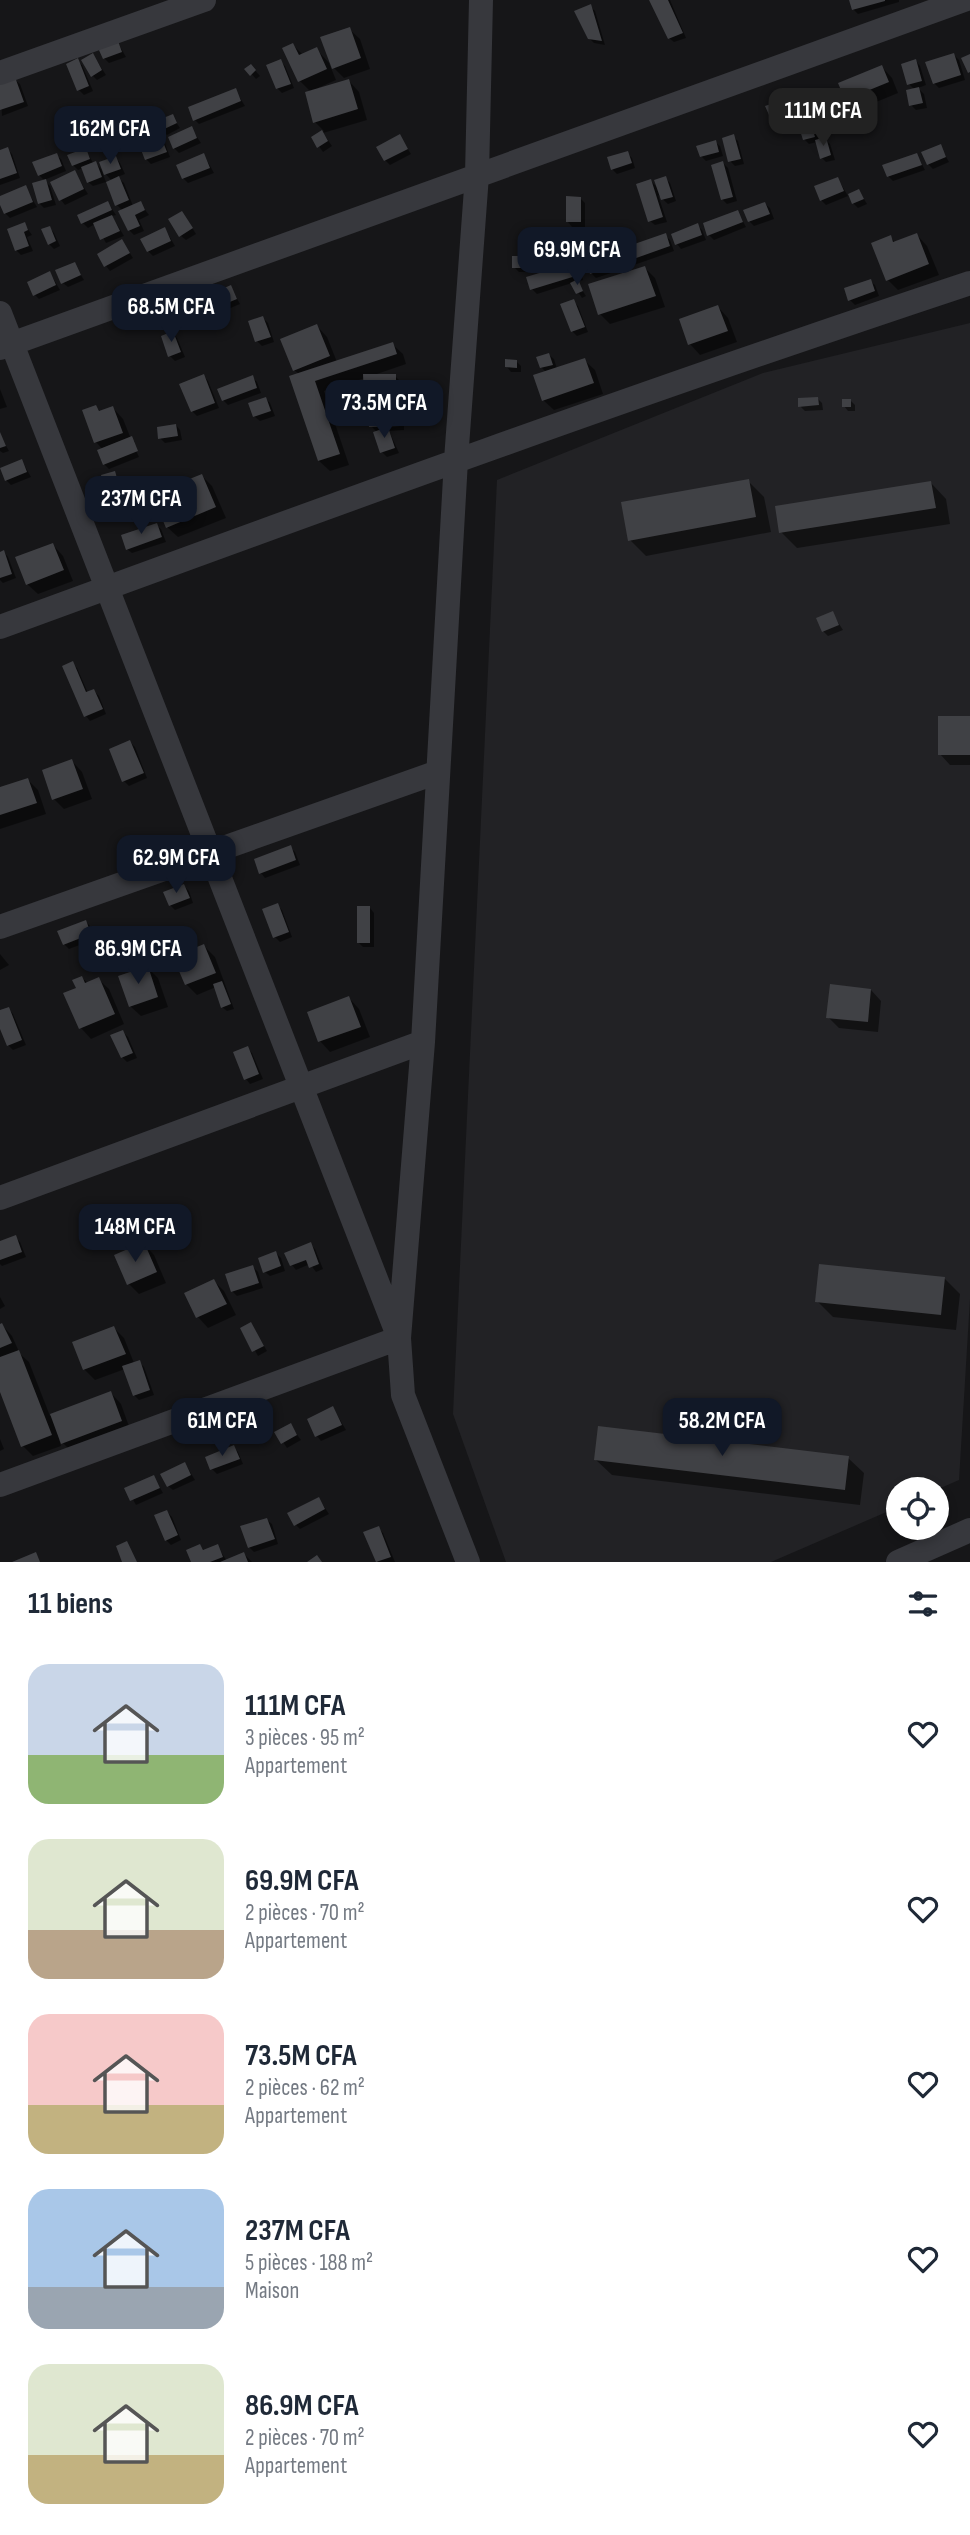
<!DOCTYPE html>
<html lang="fr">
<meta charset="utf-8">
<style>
body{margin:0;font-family:"Sofia Sans Condensed",sans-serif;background:#f2f2f3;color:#1f2937;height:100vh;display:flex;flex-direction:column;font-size:26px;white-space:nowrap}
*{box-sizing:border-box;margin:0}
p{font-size:23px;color:#747a83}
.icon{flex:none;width:38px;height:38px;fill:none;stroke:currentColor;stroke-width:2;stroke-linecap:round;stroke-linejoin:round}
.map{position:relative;height:1562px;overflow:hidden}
.panel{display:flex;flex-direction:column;background:#fff;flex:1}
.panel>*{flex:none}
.fabs{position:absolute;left:886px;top:1477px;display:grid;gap:14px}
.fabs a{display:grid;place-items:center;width:63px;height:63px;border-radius:50%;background:#fff;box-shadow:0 4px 10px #0003;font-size:35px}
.price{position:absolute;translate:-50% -60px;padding:0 16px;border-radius:14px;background:#111827;color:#fff;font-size:23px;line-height:46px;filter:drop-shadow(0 2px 4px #0008)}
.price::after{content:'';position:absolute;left:50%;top:42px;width:21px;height:16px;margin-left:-10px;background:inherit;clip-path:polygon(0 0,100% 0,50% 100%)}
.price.selected{background:#222;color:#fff}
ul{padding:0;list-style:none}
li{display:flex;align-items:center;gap:21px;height:175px;padding:0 28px}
li span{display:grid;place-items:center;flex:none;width:196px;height:140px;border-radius:21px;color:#555}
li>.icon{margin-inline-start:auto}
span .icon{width:84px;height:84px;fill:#fffc;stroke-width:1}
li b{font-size:30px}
h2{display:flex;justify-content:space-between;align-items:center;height:84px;padding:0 28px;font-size:30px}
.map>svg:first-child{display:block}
</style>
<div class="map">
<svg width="970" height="1562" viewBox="0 0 970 1562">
<rect width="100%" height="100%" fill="#161618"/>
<path fill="#222225" d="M970,323V1299L959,1480L936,1490L898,1489V1507L771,1562H506L453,1414L497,480L763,373Z"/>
<path fill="#0007" d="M651,0H670L686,38L674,42L669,38Z
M851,0H899V2L858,14L853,9Z
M590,6L595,11L605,45L594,43L589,38Z
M349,29L360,39L370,69L344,78L329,63L336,80L318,88L319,90L349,81L359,92L367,120L323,133L332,146L323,152L313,138L324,131L315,122L311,92L300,81L293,45L303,55L316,49L332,66Z
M118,43L126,57L109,63L104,58Z
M93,55L106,75L97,80L92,75Z
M954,55L959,60L965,80L939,88L934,83Z
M77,61L82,65L93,91L84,95L79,90Z
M280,61L285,66L294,88L282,93L277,88Z
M916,61L920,66L926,85L918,88L924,94L927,108L916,110L911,105L915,90L909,84Z
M251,66L260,76L256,79L247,69Z
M882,67L892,78L898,93L857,110L846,99Z
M15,80L20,84L28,106L2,116L0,85Z
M235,90L245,106L199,124L195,120Z
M813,92L818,97L822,109L793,118L788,113Z
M777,104L784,116L775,119L770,115Z
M172,116L180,128L167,135L162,130Z
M810,122L815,127L819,141L825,139L830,144L835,160L826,162L822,158L817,142L809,144L805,140Z
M191,128L201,143L179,153L174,148Z
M159,136L164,141L170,157L151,164L146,159Z
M733,136L738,141L744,164L735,166L730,161Z
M400,137L411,154L390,165L385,160Z
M715,142L720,146L723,156L706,161L701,156Z
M940,146L949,162L933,169L928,164Z
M7,149L12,154L20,178L0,185V151Z
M85,150L94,164L95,163L105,173L116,158L120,163L125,174L117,177L124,183L133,206L140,203L149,215L139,220L144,231L134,235L129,230L123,211L117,205L112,181L101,169L106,182L93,186L88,182L83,168L78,170L73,165Z
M627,153L632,158L635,168L617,174L612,169Z
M56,155L61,159L66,171L44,180L50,186L56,205L44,208L39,203L45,181L39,175Z
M204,155L214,173L188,183L183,178Z
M917,155L925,170L893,181L888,176Z
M723,163L728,168L737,201L727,204L722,199Z
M74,172L88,194L65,205L61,200Z
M665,178L670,183L676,201L668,204L658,195L667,222L655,225L650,221L651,181L660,190Z
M838,179L848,196L826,205L821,200Z
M25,187L37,207L10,218L5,213L0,198Z
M859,191L867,204L858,208L853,203Z
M580,198L585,203V227H572L568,222Z
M108,203L116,215L112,216L124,236L106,243L95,224L88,228L83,223Z
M765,204L770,208L774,219L754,226L750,222L746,211Z
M738,212L746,227L714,240L709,235Z
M186,218L196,234L186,240L181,236Z
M25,225L32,235L27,237L33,251L21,255L16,250Z
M697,225L702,230L706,240L681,249L677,244Z
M50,228L54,233L60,246L54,249L49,244Z
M165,229L175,246L153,256L148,251Z
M665,235L670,240L674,251L631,266L626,261Z
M917,235L927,246L939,275L898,290L888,280L890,237L896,243Z
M555,239L560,244L562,257L543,259L538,255Z
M122,241L133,258L110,271L106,266Z
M609,248L614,252L620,270L596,278L591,273Z
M526,258L531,263V272H519L514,267Z
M74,264L84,280L68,287L63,283Z
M575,264L580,269L583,280L577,282L586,296L582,298L572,283L537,294L532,289Z
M645,268L655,278L665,307L610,324L600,314Z
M50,273L60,290L39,299L35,295Z
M870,281L875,285L879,296L855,305L850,300Z
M231,288L240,304L195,323L190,318Z
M573,301L578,306L588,332L577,336L572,331Z
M718,307L728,318L737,342L700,355L690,344Z
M263,318L268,323L274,342L262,346L257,341Z
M317,326L327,337L337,362L392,344L403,354L406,364L374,375L395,376L400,381V404H371L366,400L365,378L324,391L349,465L330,471L319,461L291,377L299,374L294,370Z
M173,333L177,338L185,357L175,361L170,356Z
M549,355L554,359L557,369L584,360L595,370L603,394L554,410L543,400L547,373L541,367Z
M516,361L521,366V372H511L507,367Z
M204,376L208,381L219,408L197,416L192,411Z
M252,377L257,382L261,393L228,405L223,400Z
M0,389L7,407L0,409Z
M817,398L822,403L823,410L805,411L800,406Z
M266,399L270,403L275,416L260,421L255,417L250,404Z
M850,400L855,405V411H848L844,406Z
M96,407L101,412L113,408L123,419L131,439L135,442H132L139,457L109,469L104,464L103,450L96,442Z
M399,410L404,415V430L389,431L399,453L387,457L382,452L377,432L371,426Z
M176,425L180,430L182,440L165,443L160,438Z
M0,435L9,451L3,453L0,451Z
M22,461L31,477L11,485L6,480Z
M114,473L119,478L126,500L114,503L109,499Z
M202,476L212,486L226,518L178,537L167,527Z
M748,481L764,497L771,532L646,556L630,540Z
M931,483L946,499L950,524L797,548L781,532Z
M156,525L161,529L166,542L132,553L127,549Z
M53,545L63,556L73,581L38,594L27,584Z
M4,552L8,557L16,578L3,583L0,580V554Z
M832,613L843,630L828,636L823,631Z
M72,663L77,668L88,693L94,691L99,696L106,714L90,721L86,716Z
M970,718V765H950L940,754Z
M130,742L135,747L147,778L129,786L124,781Z
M72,761L82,772L92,799L64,809L54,799Z
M28,780L38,790L46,814L0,829V789Z
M290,847L295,852L300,865L265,878L261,873Z
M184,886L189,891L193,903L175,910L170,905Z
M277,905L282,910L292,937L280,942L275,937Z
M370,908L374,913V947H363L358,942Z
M86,922L90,926L95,939L69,949L64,944Z
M204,946L215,957L234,1009L227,1011L222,1007L216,987L197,995L186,984Z
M0,954L9,965L0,970Z
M148,968L158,978L168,1007L141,1016L130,1006Z
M82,978L88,983L98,979L109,989L124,1024L91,1039L81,1028L66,994L78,989Z
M871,990L881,1001L878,1032L839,1028L828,1017Z
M349,998L359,1009L370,1037L330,1052L320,1041L309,1013Z
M9,1009L13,1014L26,1045L13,1050L8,1045L0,1024V1012Z
M123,1032L128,1037L137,1058L127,1062L122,1057Z
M247,1048L252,1053L263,1079L250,1084L246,1079L235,1053Z
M15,1237L20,1242L26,1257L2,1266L0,1264V1243Z
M144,1244L154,1255L166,1283L139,1294L129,1284Z
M310,1244L315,1249L323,1269L316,1272L310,1264L296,1270L292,1265Z
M276,1253L281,1258L285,1271L270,1276L265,1272Z
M253,1267L258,1272L263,1288L237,1296L232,1291Z
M944,1278L960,1294L956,1330L833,1317L817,1301Z
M214,1281L224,1291L236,1315L208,1328L198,1317L186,1294Z
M0,1297L5,1306L0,1309Z
M251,1324L267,1351L258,1356L242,1328Z
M2,1325L12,1336L20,1354L29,1362L50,1416L111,1393L121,1404L131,1432L73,1453L59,1439L61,1446L33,1456L23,1446L0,1387V1326Z
M114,1328L124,1338L134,1363L139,1362L144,1367L154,1395L139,1400L134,1395L125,1369L95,1380L84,1369Z
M333,1408L346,1430L321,1441L317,1436Z
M290,1425L301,1440L287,1448L277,1433Z
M0,1439L4,1449L0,1451Z
M234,1447L238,1452L243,1464L217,1474L212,1469L207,1457Z
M848,1458L864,1473L860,1505L612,1475L596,1460Z
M185,1464L195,1480L173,1490L168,1486Z
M154,1477L163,1493L136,1505L127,1489Z
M319,1499L329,1514L300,1529L295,1524Z
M167,1512L172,1517L181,1540L171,1545L166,1540Z
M267,1520L272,1524L278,1544L254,1552L249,1547Z
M378,1528L383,1533L395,1562H378L365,1533Z
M200,1546L205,1551L217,1546L227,1561L244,1554L252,1562H193L189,1551Z"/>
<path fill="#404145" d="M649,0H668L683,33L668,39Z
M849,0H885V1L852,10Z
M591,4L602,41L588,39L574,11Z
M350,27L361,58L332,69L320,37Z
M118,41L122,52L103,59L98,48Z
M293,43L299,55L317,47L327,69L298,82L282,48Z
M93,53L102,70L91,77L81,60Z
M954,53L961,75L933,84L925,62Z
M970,54V72L968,73L961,58Z
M78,58L89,86L77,91L66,64Z
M281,59L291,84L276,89L266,65Z
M916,59L922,81L907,85L901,64Z
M251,64L256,70L250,76L244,69Z
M882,65L889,82L845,100L838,83Z
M15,77L24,102L0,110V83Z
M349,79L358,109L313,123L305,92Z
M919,87L923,103L909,106L906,90Z
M236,88L241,101L193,121L188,107Z
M814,90L818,104L787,114L783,100Z
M777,102L780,112L769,115L765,106Z
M173,114L177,123L160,131L156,121Z
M810,120L815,137L803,140L798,124Z
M192,126L197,138L173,149L168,137Z
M322,130L328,141L317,148L311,137Z
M160,134L167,152L145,160L138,142Z
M400,134L408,149L384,161L376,147Z
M734,134L741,159L728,162L722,138Z
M826,137L831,155L820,159L815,140Z
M716,140L719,152L700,157L696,146Z
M941,144L946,157L927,165L921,152Z
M8,147L17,173L0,179V150Z
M86,148L90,159L72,166L67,155Z
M628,151L632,163L611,170L607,157Z
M57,153L62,166L38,176L32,162Z
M204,153L210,168L182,179L176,165Z
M917,153L922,165L887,177L882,165Z
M116,156L121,169L104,175L99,162Z
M96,161L102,177L87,183L81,167Z
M723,161L733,197L721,200L711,165Z
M75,170L84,189L59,201L50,182Z
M119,176L129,200L115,206L106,182Z
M666,176L673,197L661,200L654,180Z
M838,177L844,191L820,201L814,186Z
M46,179L52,200L38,204L32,183Z
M651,179L663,217L648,222L636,184Z
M26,185L33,202L4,214L0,205V196Z
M859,189L864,199L852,204L848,194Z
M566,196L581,197V222H566Z
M108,201L112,210L81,224L77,215Z
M141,201L145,210L135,215L140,226L128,231L118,211Z
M765,202L770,214L748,222L743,210Z
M738,210L743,222L707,236L703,223Z
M182,211L193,228L179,237L168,219Z
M112,215L120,231L100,240L93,223Z
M25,222L28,230L24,232L29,246L15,251L7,229Z
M698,223L702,235L675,245L671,234Z
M50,226L56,241L48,245L41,229Z
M165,227L171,241L147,252L140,239Z
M666,233L670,246L625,262L620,249Z
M917,233L929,264L886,281L871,243L891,235L893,242Z
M556,237L558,252L536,255L534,240Z
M122,239L130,253L104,267L97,254Z
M609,246L616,265L590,274L583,255Z
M512,256H527V268H512Z
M75,262L81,275L61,284L55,270Z
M576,262L579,275L530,290L526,277Z
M645,266L656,296L598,315L588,284Z
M50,271L56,285L33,296L27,282Z
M578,279L583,291L576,294L570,283Z
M871,279L875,291L848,301L844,288Z
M231,285L237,299L189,319L183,306Z
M574,299L585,327L571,332L560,304Z
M718,305L728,331L688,345L679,319Z
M263,316L271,337L255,342L248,321Z
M317,324L330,356L293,371L280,339Z
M173,331L181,352L168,357L161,336Z
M393,342L397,354L315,381L340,454L318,461L289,376Z
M549,353L553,365L540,368L536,357Z
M585,358L594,383L542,401L533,375Z
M505,359L517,360V368L505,367Z
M204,374L215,403L191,412L179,384Z
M363,374H396V400H364Z
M253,375L257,388L222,401L217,389Z
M266,397L271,411L253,417L248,403Z
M818,397L819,405L798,407V398Z
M842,399H851V407H842Z
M96,405L99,411L113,406L123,433L94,443L82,410Z
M399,408L400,426L369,427L368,409Z
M176,424L178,436L158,439L157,427Z
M388,427L395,448L380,453L373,432Z
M0,432L6,446L0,448Z
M132,436L138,451L103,465L97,450Z
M22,459L27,472L5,481L0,468Z
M115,471L122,495L108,499L101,475Z
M202,474L216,507L166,528L152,494Z
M749,479L756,517L628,541L621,502Z
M931,481L936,508L779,533L775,506Z
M157,523L162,537L126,550L121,535Z
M53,543L64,570L26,585L15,557Z
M4,550L12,574L0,578V552Z
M833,611L839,625L822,632L816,618Z
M73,661L86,692L94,689L103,709L84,717L62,666Z
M938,716H970V755H938Z
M130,740L144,773L122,782L109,749Z
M72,759L83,789L52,800L42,770Z
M28,778L37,803L0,815V787Z
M291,845L296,860L259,874L254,859Z
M184,884L190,898L169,906L163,892Z
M278,903L289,932L273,938L262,909Z
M357,906H370V943H357Z
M86,920L91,934L63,945L57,931Z
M204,944L216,973L185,985L173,957Z
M148,966L158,997L129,1007L118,976Z
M82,976L85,983L99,977L115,1014L79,1029L63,993L76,988L72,980Z
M222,981L231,1004L221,1008L213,984Z
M830,984L871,989L868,1022L826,1018Z
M349,996L361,1027L318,1042L307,1012Z
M9,1007L22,1040L7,1046L0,1029V1010Z
M123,1030L133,1053L121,1058L110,1035Z
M248,1046L259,1074L244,1080L233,1052Z
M16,1235L22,1252L0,1260V1241Z
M144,1242L157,1272L127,1285L114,1255Z
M311,1242L319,1264L309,1268L306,1260L290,1266L284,1253Z
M276,1251L281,1266L263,1273L258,1258Z
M819,1264L945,1277L941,1315L815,1302Z
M253,1265L259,1283L231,1292L225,1274Z
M214,1279L227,1304L196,1318L184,1293Z
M251,1322L264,1346L252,1352L240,1328Z
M2,1323L12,1343L0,1348V1324Z
M114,1326L126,1354L83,1370L72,1342Z
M19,1350L52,1435L21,1447L0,1392V1357Z
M140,1360L150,1390L133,1396L122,1366Z
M111,1391L122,1421L61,1444L50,1414Z
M333,1406L342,1425L315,1437L307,1419Z
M291,1423L297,1435L281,1444L274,1432Z
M598,1426L849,1456L845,1490L594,1460Z
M234,1445L240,1459L210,1470L205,1457Z
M185,1462L191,1475L167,1487L160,1474Z
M154,1475L160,1488L130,1501L124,1488Z
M319,1497L325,1509L294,1526L287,1513Z
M167,1510L178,1535L165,1541L154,1515Z
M267,1518L275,1539L248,1548L240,1526Z
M379,1526L391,1557L376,1562L363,1532Z
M127,1541L137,1562H122L116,1546Z
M200,1544L203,1550L218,1544L223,1557L210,1562H191L186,1550Z
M36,1552L40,1562H12Z
M244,1552L248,1562H220Z
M317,1555L322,1562H307Z"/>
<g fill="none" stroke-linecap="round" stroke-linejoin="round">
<path stroke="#37383d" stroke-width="24" d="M0,73L204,0
M0,313L399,1338L403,1395L468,1562
M0,348L964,0
M0,627C322,509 644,391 970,283
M0,927L438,772
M0,1198L423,1042
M0,1485L399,1338L423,1042L456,460L477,175L481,0
M898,1562L970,1530"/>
</g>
</svg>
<div class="fabs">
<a><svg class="icon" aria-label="locate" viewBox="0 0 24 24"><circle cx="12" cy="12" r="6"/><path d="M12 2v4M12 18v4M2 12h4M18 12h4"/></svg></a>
</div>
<b class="price selected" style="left:823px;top:148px">111M CFA</b>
<b class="price" style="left:110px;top:166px">162M CFA</b>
<b class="price" style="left:577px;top:287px">69.9M CFA</b>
<b class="price" style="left:171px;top:344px">68.5M CFA</b>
<b class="price" style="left:384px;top:440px">73.5M CFA</b>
<b class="price" style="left:141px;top:536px">237M CFA</b>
<b class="price" style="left:176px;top:895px">62.9M CFA</b>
<b class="price" style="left:138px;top:986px">86.9M CFA</b>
<b class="price" style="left:135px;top:1264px">148M CFA</b>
<b class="price" style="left:222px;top:1458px">61M CFA</b>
<b class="price" style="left:722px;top:1458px">58.2M CFA</b>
</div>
<section class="panel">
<h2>11 biens<svg class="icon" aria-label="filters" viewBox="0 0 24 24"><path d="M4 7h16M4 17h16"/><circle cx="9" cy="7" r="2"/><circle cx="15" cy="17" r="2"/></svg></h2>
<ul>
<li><span style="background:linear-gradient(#c9d6e8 65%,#8fb573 0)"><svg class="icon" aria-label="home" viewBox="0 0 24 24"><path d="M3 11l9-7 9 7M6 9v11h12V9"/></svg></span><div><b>111M CFA</b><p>3 pièces · 95 m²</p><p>Appartement</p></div><svg class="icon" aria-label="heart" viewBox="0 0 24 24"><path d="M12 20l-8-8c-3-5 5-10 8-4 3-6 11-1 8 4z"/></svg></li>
<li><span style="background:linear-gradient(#dfe7d0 65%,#b9a48a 0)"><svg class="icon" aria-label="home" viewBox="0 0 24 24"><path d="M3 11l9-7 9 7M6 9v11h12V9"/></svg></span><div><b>69.9M CFA</b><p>2 pièces · 70 m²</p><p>Appartement</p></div><svg class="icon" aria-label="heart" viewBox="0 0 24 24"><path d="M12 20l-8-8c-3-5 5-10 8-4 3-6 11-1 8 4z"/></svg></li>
<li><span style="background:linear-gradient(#f6c9c9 65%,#c2b280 0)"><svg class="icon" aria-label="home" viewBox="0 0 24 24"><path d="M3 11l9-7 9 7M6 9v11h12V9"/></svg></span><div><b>73.5M CFA</b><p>2 pièces · 62 m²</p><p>Appartement</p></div><svg class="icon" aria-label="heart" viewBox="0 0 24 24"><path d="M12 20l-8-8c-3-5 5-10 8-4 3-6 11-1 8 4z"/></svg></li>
<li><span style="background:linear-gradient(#a9c7e8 70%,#9aa5b1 0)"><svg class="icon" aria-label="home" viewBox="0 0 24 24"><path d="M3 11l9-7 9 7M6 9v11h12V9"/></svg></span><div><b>237M CFA</b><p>5 pièces · 188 m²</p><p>Maison</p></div><svg class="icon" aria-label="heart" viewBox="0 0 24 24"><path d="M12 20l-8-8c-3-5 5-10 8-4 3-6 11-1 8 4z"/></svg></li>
<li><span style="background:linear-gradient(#dfe7d0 65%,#c2b280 0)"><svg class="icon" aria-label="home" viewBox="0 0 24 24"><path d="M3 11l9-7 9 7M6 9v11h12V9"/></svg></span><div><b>86.9M CFA</b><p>2 pièces · 70 m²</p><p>Appartement</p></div><svg class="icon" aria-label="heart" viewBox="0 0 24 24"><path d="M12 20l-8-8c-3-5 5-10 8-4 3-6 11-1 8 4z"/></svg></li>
</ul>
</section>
